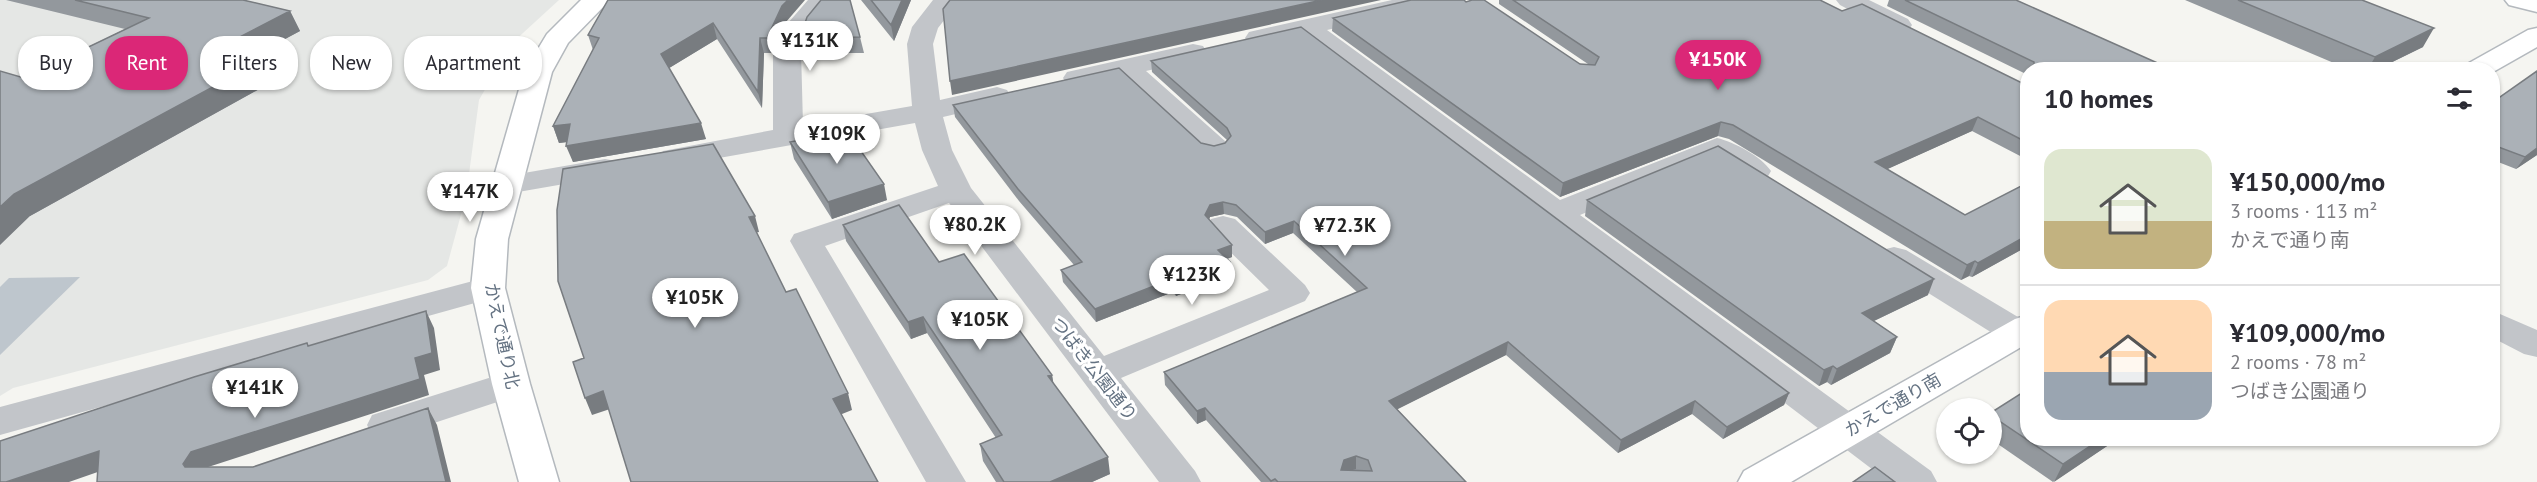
<!DOCTYPE html>
<meta charset="utf-8">
<style>
body{margin:0;font-family:"PT Sans","Noto Sans JP",sans-serif;background:#f2f2f3;color:#2b2b33;height:100vh;display:flex;flex-direction:column;font-size:22px;white-space:nowrap}
*{box-sizing:border-box;margin:0}
p{font-size:20px;color:#7c7c81}
.icon{flex:none;width:33px;height:33px;fill:none;stroke:currentColor;stroke-width:2;stroke-linecap:round;stroke-linejoin:round}
.map{position:relative;flex:1;overflow:hidden}
.sheet{position:absolute;left:2020px;top:62px;width:480px;height:384px;display:flex;flex-direction:column;background:#fff;border-radius:24px;box-shadow:0 2px 4px #0004}
.sheet>*{flex:none}
.top-card{position:absolute;left:18px;top:36px;width:570px;height:54px;display:flex;gap:12px}
.tools{position:absolute;left:1936px;top:398px;display:grid;gap:12px}
.tools a{display:grid;place-items:center;width:66px;height:66px;border-radius:50%;background:#fff;box-shadow:0 2px 4px #0004;font-size:30px}
.price{position:absolute;translate:-50% -51px;padding:0 14px;border-radius:21px;background:#fff;color:#222;font-size:20px;line-height:39px;filter:drop-shadow(0 2px 3px #0008)}
.price::after{content:'';position:absolute;left:50%;top:36px;width:18px;height:14px;margin-left:-9px;background:inherit;clip-path:polygon(0 0,100% 0,50% 100%)}
.price.on{background:#db2777;color:#fff}
ul{padding:0;list-style:none}
li{display:flex;align-items:center;gap:18px;height:150px;padding:0 24px}
li+li{border-top:2px solid #e1e1e2}
li span{display:grid;place-items:center;flex:none;width:168px;height:120px;border-radius:18px;color:#555}
li>.icon{margin-inline-start:auto}
span .icon{width:72px;height:72px;fill:#fffc;stroke-width:1}
li b{font-size:26px}
h2{display:flex;justify-content:space-between;align-items:center;height:72px;padding:0 24px;font-size:26px}
.chip{padding:0 21px;border-radius:24px;background:#fff;box-shadow:0 2px 4px #0004;font-size:21px;line-height:54px}
.chip.on{background:#db2777;color:#fff}
.map>svg:first-child{display:block}
</style>
<div class="map">
<svg width="2537" height="482" viewBox="0 0 2537 482">
<rect width="100%" height="100%" fill="#f5f5f1"/>
<path fill="#e5e7e5" d="M0,0H559L511,44L479,100L466,196L447,266L428,280L13,388L0,396Z"/>
<path fill="#bec6cd" d="M80,277L0,355V287L9,278Z"/>
<g fill="none" stroke-linecap="round" stroke-linejoin="round">
<defs>
<path id="secondary" d="M581,0H610L568,43L552,72L508,239L505,288L530,384L559,482H519L492,384L471,288L476,239L524,72L547,34Z
M2505,0H2537V12L2509,5Z
M2537,28V47L2493,72V69H2465L2469,63L2528,30Z
M2028,315V343L1791,482H1738L1744,471L2015,319Z"/>
</defs>
<use href="#secondary" stroke="#b4b9be" stroke-width="3"/>
<path fill="#c2c5c9" fill-rule="evenodd" d="M808,0H835L809,31L801,50L803,125L912,106L907,44L912,27L933,0H960L938,28L933,44L940,100L997,87L1007,90L1011,96L1007,102L943,117L952,150L971,188L1104,356L1269,290L1211,233L1207,226L1211,219L1223,216L1235,219L1305,285L1310,293L1305,301L1121,378L1195,471L1201,482H1159L949,203L825,246L966,482H926L790,241L794,234L938,186L922,150L915,123L674,166L663,163L659,157L663,151L773,130V50L788,23Z
M1392,0H1439L1435,5L1327,30L1560,200L1717,138C1734,142 1761,156 1771,171L1767,178C1746,183 1732,169 1715,159L1580,215L1931,471L1937,482H1889L1301,36L1258,46L1249,44L1245,38L1249,32Z
M1836,0H1869L1908,19L1912,25L1908,31C1886,36 1860,15 1840,5Z
M1193,44L1203,46L1207,52L1203,58L1146,71L1225,141L1229,147L1225,153L1214,156L1203,153L1120,77L1077,86L1067,84L1063,78L1067,72Z
M605,159L616,161L620,168L616,175L506,194L495,192L490,185L495,178L506,176Z
M1894,247L1906,250L2028,323V342L2018,345L2005,341L1882,264L1877,257L1882,250Z
M488,277L500,280L505,288L500,296L0,435V407Z
M2493,311L2537,330V357L2524,354L2493,338Z
M511,371L524,375L530,384L524,393L386,439L372,435L367,425L372,415Z"/>
<use href="#secondary" fill="#fff" fill-rule="evenodd"/>
</g>
<path fill="#93989d" d="M6,0H243L290,11L300,31L237,64L261,88L30,216L24,78L125,29Z
M608,0L786,22L771,53H764L762,108L717,39L669,68L706,139L573,162L567,142L559,143L553,126L593,50L588,35Z
M861,0H911L894,41Z
M1499,0H1820L1842,11L2022,83L2028,85V156L2024,158L1972,131L1887,169L1965,215L2028,188V246L1972,277L1969,276L1961,280L1729,139L1718,136L1560,197L1332,31L1333,18L1466,2L1580,64H1588L1499,4Z
M1889,0H2016L2171,69H2028V75L1887,6Z
M2185,0H2362L2423,47L2378,69H2348Z
M860,37L864,53H803L800,38Z
M1151,61L1789,393L1784,405L1723,439L1692,414L1618,453L1506,355L1397,409L1466,482H1261L1206,420L1197,424L1165,385L1164,372L1357,292L1293,233L1265,244L1237,217L1224,214L1210,217L1209,220L1232,257L1227,259L1230,274L1176,296L1173,292L1096,322L1063,282L1061,270L1074,265L1019,201L955,117L953,105L1201,143L1214,146L1225,143L1227,141V140L1152,72Z
M2493,102L2537,155L2516,169L2493,160Z
M790,142L887,200L832,219L794,159Z
M1587,200L1928,295L1874,321L1897,337L1890,353L1831,385L1827,382L1819,386L1585,216Z
M843,225L939,262L1052,375L1053,383L1110,474L1092,482H996L983,461L980,444L996,438L927,333L911,339L846,241Z
M1992,412L2119,438L2053,482L1992,440Z"/>
<path fill="#787c80" d="M788,0H805L786,22L771,53L767,38L782,6Z
M902,0H911L894,41L891,25Z
M1322,0H1381L952,95L950,81Z
M290,11L300,31L215,77L203,56Z
M713,23L717,39L666,70L661,54Z
M2434,28L2423,47L2378,69H2368L2375,57Z
M760,38L764,53L762,108L758,92Z
M250,67L261,88L30,216L0,245V207L14,194Z
M1978,117L1972,131L1870,177L1875,162Z
M1721,122L1718,136L1560,197L1563,183Z
M701,123L706,139L573,162L566,146Z
M570,124L576,141L559,143L553,126Z
M2028,148V156L2024,158Z
M2537,148V155L2516,169L2525,157Z
M884,184L887,200L832,219L828,202Z
M1223,202L1224,214L1210,217L1205,227V215L1210,205Z
M755,216L759,232L754,233L749,217Z
M1294,221L1293,233L1265,244V232Z
M2028,235V246L1972,277L1978,263Z
M1232,245V257L1218,262V250Z
M1975,261L1969,276L1961,280L1967,265Z
M1230,262V274L1176,296L1175,283Z
M1172,279L1173,292L1096,322L1095,309Z
M1934,279L1928,295L1857,329L1862,313Z
M426,311L434,328L440,370L424,375L429,395L202,469L195,481L183,464L191,452Z
M923,317L927,333L911,339L908,322Z
M1897,337L1890,353L1831,385L1837,369Z
M1508,342L1506,355L1388,414L1389,401Z
M1833,366L1827,382L1819,386L1824,370Z
M1052,375L1055,392L1048,376Z
M603,391L610,409L592,415L585,398Z
M848,393L852,410L837,416L833,399Z
M1789,393L1784,405L1723,439L1727,427Z
M1695,401L1692,414L1618,453L1621,440Z
M428,408L437,425L451,482H446Z
M1205,408L1206,420L1197,424V411Z
M2102,438H2119L2054,482L2063,464Z
M99,451L112,467L69,482H6Z
M1356,456V469L1343,473L1341,470L1344,460Z
M1108,457L1110,474L1092,482H1050Z"/>
<path fill="#abb1b7" stroke="#787c80" stroke-width="1.5" fill-rule="evenodd" d="M75,0H243L290,11L203,56L250,67L14,194L0,207V71L24,78L149,18Z
M608,0H788L782,6L767,38H760L758,92L713,23L661,54L701,123L566,146L570,124L553,126L599,38L588,35Z
M821,0H850L860,37L800,38L807,17Z
M871,0H902L891,25Z
M950,0H1322L950,81L943,9Z
M1411,0H1464L1466,2L1472,0H1484L1580,64L1595,65L1599,57L1513,0H1820L1842,11L1862,4L2022,83L2028,85V143L1978,117L1875,162L1965,215L2023,185L2028,188V235L1978,263L1975,261L1967,265L1733,125L1721,122L1563,183L1333,18Z
M1905,0H2016L2171,69H2034V62Z
M2238,0H2362L2434,28L2375,57Z
M1301,27L1789,393L1727,427L1695,401L1621,440L1508,342L1389,401L1466,482H1278L1275,479L1271,481L1205,408L1197,411L1164,372L1367,288L1294,221L1265,232L1236,205L1223,202L1210,205L1205,215L1232,245L1218,250L1230,262L1175,283L1172,279L1095,309L1061,270L1082,262L1018,189L953,105L1119,68L1201,143L1214,146L1225,143L1231,136L1227,128L1151,61ZM1356,456L1368,460L1372,471L1341,470L1344,460Z
M2537,71V148L2525,157L2493,145V102Z
M847,131L884,184L828,202L790,142Z
M713,144L755,216L749,217L786,292L796,289L848,393L833,399L878,482H631L603,391L585,398L573,362L584,358L558,281L557,210L563,169Z
M1718,146L1934,279L1862,313L1897,337L1837,369L1833,366L1824,370L1587,200Z
M899,205L939,262L964,254L1052,375L1048,376L1108,457L1050,482H1004L980,444L1002,435L923,317L908,322L843,225Z
M426,311L432,353L415,358L420,379L191,452L183,464L185,467H253L428,408L446,482H97L99,451L6,482H0V441L194,377L307,343L308,346Z
M2028,389V438H2102L2063,464L1992,416V412Z
M1875,467L1895,482H1853Z"/>
<g text-anchor="middle" stroke-width="6" stroke-linejoin="round" paint-order="stroke">
<g font-size="18" fill="#647282" stroke="#fff">
<text transform="translate(502 336) rotate(78)" y="6">かえで通り北</text>
<text transform="translate(1094 369) rotate(52)" y="6">つばき公園通り</text>
<text transform="translate(1893 405) rotate(-30)" y="6">かえで通り南</text>
</g>
</g>
</svg>
<div class="tools">
<a><svg class="icon" aria-label="locate" viewBox="0 0 24 24"><circle cx="12" cy="12" r="6"/><path d="M12 2v4M12 18v4M2 12h4M18 12h4"/></svg></a>
</div>
<b class="price" style="left:810px;top:72px">¥131K</b>
<b class="price on" style="left:1718px;top:91px">¥150K</b>
<b class="price" style="left:837px;top:165px">¥109K</b>
<b class="price" style="left:470px;top:223px">¥147K</b>
<b class="price" style="left:975px;top:256px">¥80.2K</b>
<b class="price" style="left:1345px;top:257px">¥72.3K</b>
<b class="price" style="left:1192px;top:306px">¥123K</b>
<b class="price" style="left:695px;top:329px">¥105K</b>
<b class="price" style="left:980px;top:351px">¥105K</b>
<b class="price" style="left:255px;top:419px">¥141K</b>
<div class="top-card">
<a class="chip">Buy</a>
<a class="chip on">Rent</a>
<a class="chip">Filters</a>
<a class="chip">New</a>
<a class="chip">Apartment</a>
</div>
<section class="sheet">
<h2>10 homes<svg class="icon" aria-label="filters" viewBox="0 0 24 24"><path d="M4 7h16M4 17h16"/><circle cx="9" cy="7" r="2"/><circle cx="15" cy="17" r="2"/></svg></h2>
<ul>
<li><span style="background:linear-gradient(#dfe7d0 60%,#c2b280 0)"><svg class="icon" aria-label="home" viewBox="0 0 24 24"><path d="M3 11l9-7 9 7M6 9v11h12V9"/></svg></span><div><b>¥150,000/mo</b><p>3 rooms · 113 m²</p><p>かえで通り南</p></div></li>
<li><span style="background:linear-gradient(#ffd9b3 60%,#9aa5b1 0)"><svg class="icon" aria-label="home" viewBox="0 0 24 24"><path d="M3 11l9-7 9 7M6 9v11h12V9"/></svg></span><div><b>¥109,000/mo</b><p>2 rooms · 78 m²</p><p>つばき公園通り</p></div></li>
</ul>
</section>
</div>
